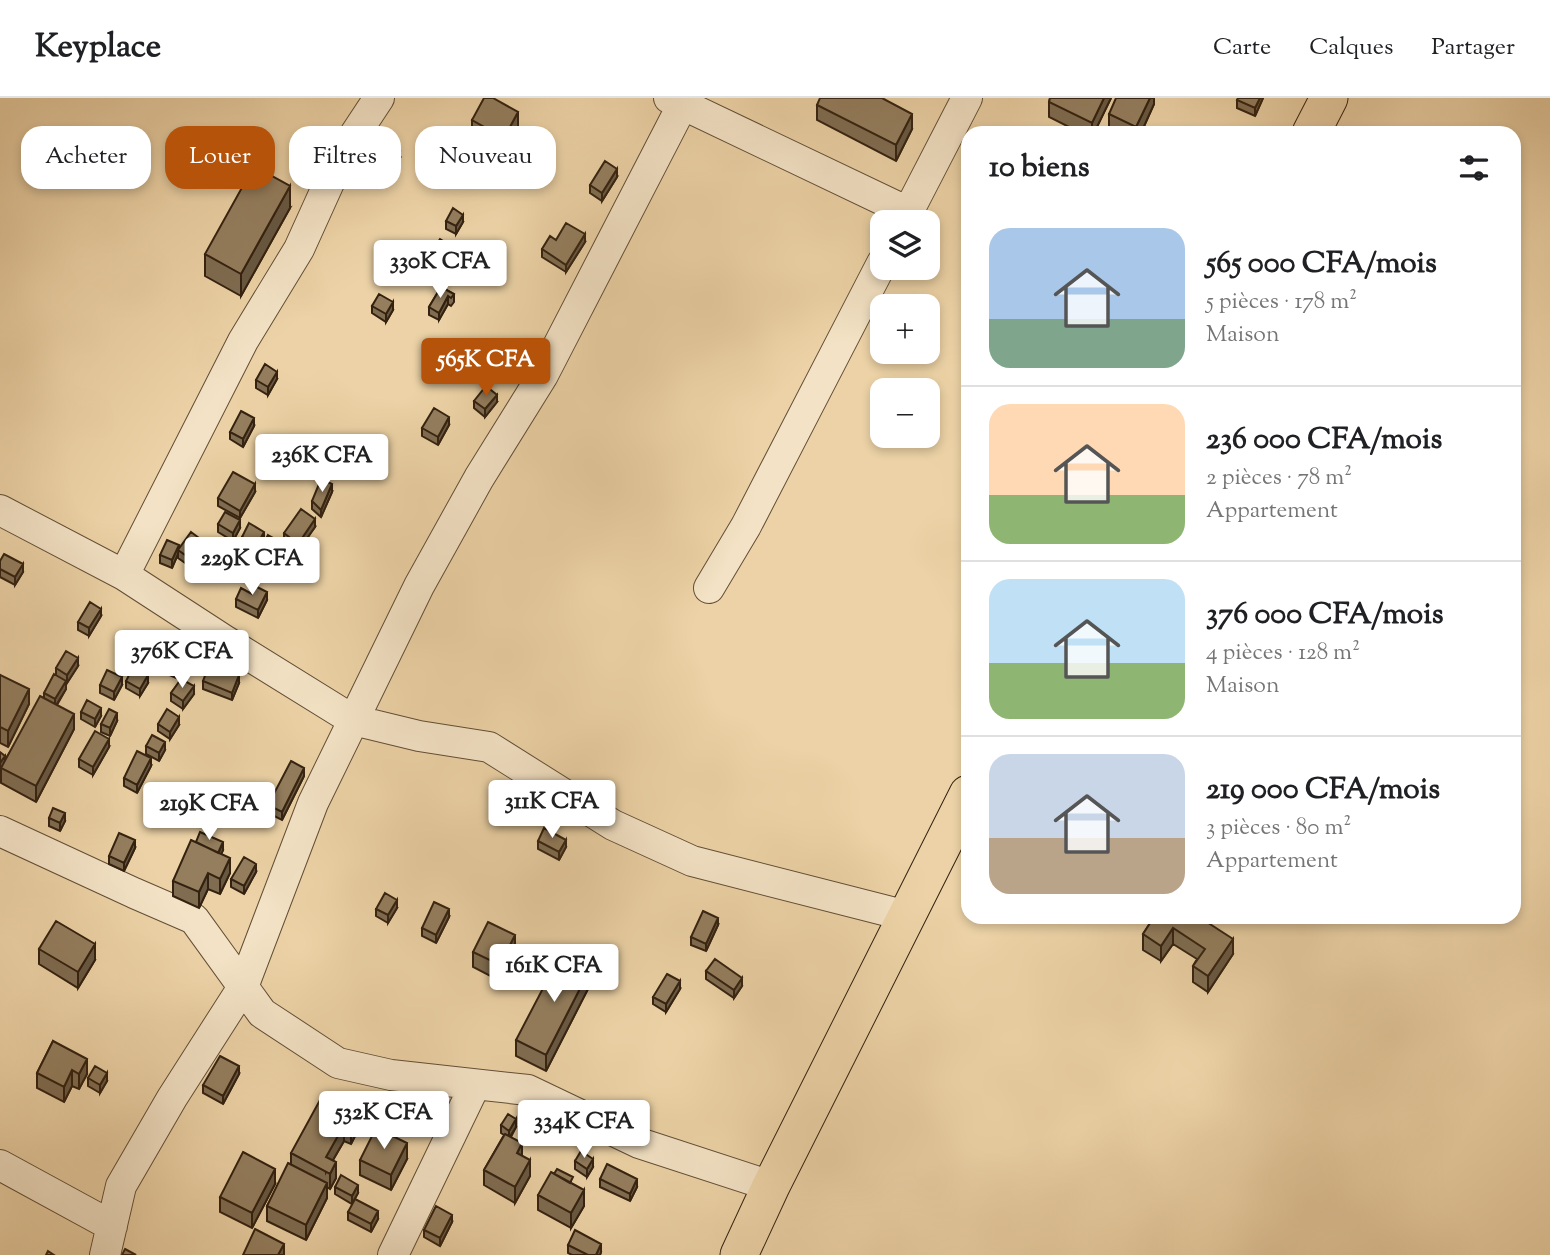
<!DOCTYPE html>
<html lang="fr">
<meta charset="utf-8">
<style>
body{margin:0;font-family:"Sorts Mill Goudy",serif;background:#f6f6f6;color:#202124;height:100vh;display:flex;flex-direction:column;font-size:26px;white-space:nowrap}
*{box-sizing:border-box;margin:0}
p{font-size:23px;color:#757577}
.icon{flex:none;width:38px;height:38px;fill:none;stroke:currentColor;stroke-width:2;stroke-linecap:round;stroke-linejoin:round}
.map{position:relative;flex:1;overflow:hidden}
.side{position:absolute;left:961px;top:28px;width:560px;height:798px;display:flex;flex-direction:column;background:#fff;border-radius:21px;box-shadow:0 4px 10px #0003}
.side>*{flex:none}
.banner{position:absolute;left:21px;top:28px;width:665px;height:63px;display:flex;gap:14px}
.buttons{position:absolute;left:870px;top:112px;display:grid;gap:14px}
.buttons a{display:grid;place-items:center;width:70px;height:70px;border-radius:14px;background:#fff;box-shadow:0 4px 10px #0003;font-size:35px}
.price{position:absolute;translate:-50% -60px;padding:0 16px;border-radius:7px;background:#fff;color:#222;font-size:23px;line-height:46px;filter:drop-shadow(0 2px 4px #0008)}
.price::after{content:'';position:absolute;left:50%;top:42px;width:21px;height:16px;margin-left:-10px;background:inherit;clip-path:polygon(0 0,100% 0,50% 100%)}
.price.on{background:#b45309;color:#fff}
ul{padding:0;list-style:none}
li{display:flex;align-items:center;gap:21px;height:175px;padding:0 28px}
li+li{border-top:2px solid #e0e0e0}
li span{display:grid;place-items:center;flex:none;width:196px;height:140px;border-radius:21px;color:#555}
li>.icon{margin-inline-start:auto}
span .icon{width:84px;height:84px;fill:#fffc;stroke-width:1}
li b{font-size:30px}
h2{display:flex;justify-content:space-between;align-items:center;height:84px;padding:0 28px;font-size:30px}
.tag{padding:0 24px;border-radius:21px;background:#fff;box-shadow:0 4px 10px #0003;font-size:24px;line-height:63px}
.tag.on{background:#b45309;color:#fff}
header{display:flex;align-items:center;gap:42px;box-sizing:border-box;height:98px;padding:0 35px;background:#fff;border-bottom:2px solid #e0e0e0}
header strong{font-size:33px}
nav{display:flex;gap:38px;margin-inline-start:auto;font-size:24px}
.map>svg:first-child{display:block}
</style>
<header>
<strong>Keyplace</strong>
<nav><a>Carte</a><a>Calques</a><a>Partager</a></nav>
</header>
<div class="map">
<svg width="1550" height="1157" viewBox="0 0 1550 1157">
<rect width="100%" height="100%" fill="#ecd2a6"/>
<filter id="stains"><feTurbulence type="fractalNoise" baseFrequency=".00286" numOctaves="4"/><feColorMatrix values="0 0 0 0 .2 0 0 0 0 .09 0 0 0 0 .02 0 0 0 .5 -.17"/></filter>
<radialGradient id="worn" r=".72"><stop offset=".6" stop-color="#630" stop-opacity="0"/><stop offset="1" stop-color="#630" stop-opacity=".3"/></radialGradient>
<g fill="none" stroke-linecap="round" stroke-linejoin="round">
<defs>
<path id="minor" d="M669,0L908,114
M903,124L967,0
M0,412L124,477L224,542L353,622L419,638L489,649L613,727L692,763L907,818
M124,477L243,243L299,151L342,56L379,0
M709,490L746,428L882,165
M0,733L134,795L194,821L262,915L338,965L391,977L528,992L639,1045L771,1088
M0,1067L112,1128
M105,1157L121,1088L172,1000L243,889L313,705L419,488L479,380L543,277L686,0
M393,1157L475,987"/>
<path id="major" d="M1311,35L1329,0
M739,1157L771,1088L968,696"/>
</defs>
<use href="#minor" stroke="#624e36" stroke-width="32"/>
<use href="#major" stroke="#342210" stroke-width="39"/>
<use href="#minor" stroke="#f3e2c5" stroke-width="30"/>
<use href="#major" stroke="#ecd2a6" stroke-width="37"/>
</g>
<path fill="#7f6c51" stroke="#342210" stroke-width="2" d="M1050,0H1111L1094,35H1081L1049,19V4Z
M1154,0V6L1141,35H1116L1109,32V16Z
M1263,0L1255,18L1237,10V2Z
M817,7L912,31L896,63L817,22Z
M472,22L518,29L504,55L472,37Z
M400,60L388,81L377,75V67Z
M617,79L602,103L590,95V87Z
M290,110L241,198L205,178V156Z
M446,123L463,124L456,136L446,131Z
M585,144L566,174L542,159V151Z
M453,157L437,184L419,172V165Z
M441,189L454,196V204L451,208L448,206L439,222L429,217V209Z
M372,208L393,212L386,224L372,215Z
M277,281L268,297L256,290V282Z
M474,303L497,304L485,319L474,310Z
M449,327L438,347L422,338V330Z
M254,328L243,349L230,341V334Z
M292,355L315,356L310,370L292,363Z
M255,394L240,420L218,408V400Z
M332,394L321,419L312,411V403Z
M218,426L240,430L233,443L218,434Z
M315,429L298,453L284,443V435Z
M242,439L264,442L257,455L242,447Z
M262,449L284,453L277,465L262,457Z
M179,451H203L209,464L201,476L178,460V456L172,470L160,465V457Z
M0,463L23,474L15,487L0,479Z
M252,496L267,502L258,520L236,509V501Z
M101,518L89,538L78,532V524Z
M194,559L183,582L194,596L183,611L171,603V595L181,582L165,575V567Z
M78,568L67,585L66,584V591L57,607L74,631L36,704L1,685V671L5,662L44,600V595L56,577V570Z
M0,577L29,606L8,649L0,645Z
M126,583L148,585L140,598L126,590Z
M203,583L239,585L232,602L203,591Z
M100,587H122L114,602L100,595Z
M81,614L101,618L95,629L81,621Z
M117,623L110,638L101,634V626Z
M158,626L179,627L170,641L158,633Z
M146,648L165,652L159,663L146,656Z
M109,649L93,677L79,669V661Z
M151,668L137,695L124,688V680Z
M304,678L282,722L268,715V707Z
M49,720L65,723L60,733L49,728Z
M538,743L566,749L559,762L538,751Z
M196,744L223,752L221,756L230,775L220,796L208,791L199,810L173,798V783Z
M135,750L124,773L109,766V758Z
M256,774L244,796L231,789V781Z
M397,810L388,825L376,818V811Z
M449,819L436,845L422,838V830Z
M1154,819L1233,856L1208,894L1193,884V868L1197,861L1173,846L1161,863L1143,852V836Z
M718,827L706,853L691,847V839Z
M39,851L95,862L78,890L39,866Z
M515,853L500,883L473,869V854Z
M706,873L742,888L734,900L706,881Z
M591,885L546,973L516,958V942Z
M680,891L666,914L653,906V899Z
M53,943L87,976L79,991L72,988L64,1004L37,990V975Z
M239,976L223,1006L203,995V987Z
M88,980L107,983L100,995L88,988Z
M356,1021V1036L351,1046L344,1043L333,1062L336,1080L330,1091L327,1089V1100L306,1142L267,1123V1108L291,1067V1055Z
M501,1027L516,1029L511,1039L522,1058L530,1078L515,1105L484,1087V1072L504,1037L501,1035Z
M407,1061L391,1092L360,1077V1062Z
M575,1063L593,1069L587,1079L575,1071Z
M600,1081L637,1089L630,1103L600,1089Z
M275,1086L252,1130L220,1114V1099Z
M573,1087L584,1108L571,1130L538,1112V1097Z
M335,1089L358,1095L352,1106L335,1096Z
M348,1114L378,1121L371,1134L348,1122Z
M452,1124L440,1148L424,1139V1132Z
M568,1147L601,1154L600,1157H572L568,1155Z"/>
<path fill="#685842" stroke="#342210" stroke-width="2" d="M1104,0H1111L1094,35H1092V25Z
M1150,0H1154V6L1141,35H1136V29Z
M1260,0H1263L1255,18V10Z
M518,14V29L504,55V40Z
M912,16V31L896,63V47Z
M400,53V60L388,81V73Z
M617,71V79L602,103V95Z
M290,88V110L241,198V176Z
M463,117V124L456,136V128Z
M585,136V144L566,174V167Z
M453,149V157L437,184V176Z
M448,198V206L439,222V215Z
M393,204V212L386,224V216Z
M277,274V281L268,297V289Z
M497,297V304L485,319V311Z
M449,319V327L438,347V339Z
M254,320V328L243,349V341Z
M315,349V356L310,370V362Z
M255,386V394L240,420V413Z
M332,386V394L321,419V412Z
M315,421V429L298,453V446Z
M240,422V430L233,443V435Z
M264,434V442L257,455V447Z
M284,446V453L277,465V457Z
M179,447L178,456L172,470V462Z
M209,456V464L201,476V468Z
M23,466V474L15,487V479Z
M267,494V502L258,520V512Z
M101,511V518L89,538V530Z
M194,551V559L183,583V575Z
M78,560V568L67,585V577Z
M148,577V585L140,598V591Z
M239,577V585L232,602V595Z
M122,579V587L114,602V594Z
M66,583V591L55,609V601Z
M194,588V596L183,611V603Z
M29,591V606L8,649V633Z
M101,610V618L95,629V621Z
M117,615V623L110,638V630Z
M74,616V631L36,704V688Z
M179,619V627L170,641V634Z
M109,641V649L93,677V669Z
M165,644V652L159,663V655Z
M5,658V665L0,673V665Z
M151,660V668L137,695V687Z
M304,670V678L282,722V714Z
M65,715V723L60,733V725Z
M135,742V750L124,773V765Z
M566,742V749L559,762V754Z
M223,744V752L218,764V757Z
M230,760V775L220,796V781Z
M256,766V774L244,796V788Z
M208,775V791L199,810V794Z
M397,802V810L388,825V817Z
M449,811V819L436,845V837Z
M718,820V827L706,853V846Z
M1173,830V846L1161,863V848Z
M515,837V853L500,883V867Z
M1233,841V856L1208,894V878Z
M95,846V862L78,890V874Z
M591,869V885L546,973V957Z
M742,880V888L734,900V892Z
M680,883V891L666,914V906Z
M87,961V976L79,991V976Z
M239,968V976L223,1006V998Z
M72,972V988L64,1004V989Z
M107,975V983L100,995V987Z
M356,1021V1036L351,1046V1031Z
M516,1021V1029L509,1040V1033Z
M344,1027V1043L326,1074V1059Z
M407,1045V1061L391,1092V1077Z
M522,1045V1061L517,1055Z
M593,1061V1069L587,1079V1071Z
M530,1062V1078L515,1105V1089Z
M336,1064V1080L330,1091V1076Z
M275,1071V1086L252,1130V1115Z
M637,1081V1089L630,1103V1096Z
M327,1085V1100L306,1142V1127Z
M358,1087V1095L352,1106V1098Z
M584,1092V1108L571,1130V1115Z
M378,1113V1121L371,1134V1126Z
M452,1117V1124L440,1148V1140Z
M284,1146V1157H278Z
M601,1146V1154L600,1157H596Z"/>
<path fill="#947e5e" stroke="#342210" stroke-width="2" d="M484,0H493L518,14L504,40L472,22Z
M820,0H882L912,16L896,47L817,7Z
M1050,0H1104L1092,25L1049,4Z
M1116,0H1150L1136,29L1109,16Z
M1238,0H1260L1255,10L1237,2Z
M388,46L400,53L388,73L377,67Z
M605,63L617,71L602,95L590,87Z
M254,68L290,88L241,176L205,156Z
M453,110L463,117L456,128L446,123Z
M566,125L585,136L566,167L542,151L550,138L556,142Z
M440,141L453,149L437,176L419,165L426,153L430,156Z
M441,189L454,196L451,200L448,198L439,215L429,209Z
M379,196L393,204L386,216L372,208Z
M265,266L277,274L268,289L256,282Z
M486,288L497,297L485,311L474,303Z
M434,310L449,319L438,339L422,330Z
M241,313L254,320L243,341L230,334Z
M297,342L315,349L310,362L292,355Z
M233,374L255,386L240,413L218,400Z
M321,381L332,386L321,412L312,403Z
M301,411L315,421L298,446L284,435Z
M225,414L240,422L233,435L218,426Z
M249,425L264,434L257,447L242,439Z
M191,434L203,443L199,449L209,456L201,468L178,452Z
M268,437L284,446L277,457L262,449Z
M167,442L179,447L172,462L160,457Z
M4,456L23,466L15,479L0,471V463Z
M255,488L267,494L258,512L236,501L241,490L252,496Z
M90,504L101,511L89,530L78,524Z
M176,543L194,551L183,575L165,567Z
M66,553L78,560L67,577L56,570Z
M210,565L239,577L232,595L203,583Z
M133,569L148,577L140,591L126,583Z
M107,572L122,579L114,594L100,587Z
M54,576L66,583L55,601L44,595Z
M0,577L29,591L8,633L0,629Z
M181,581L194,588L183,603L171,595Z
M40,598L74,616L36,688L1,670Z
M87,602L101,610L95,621L81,614Z
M109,611L117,615L110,630L101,626Z
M167,611L179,619L170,634L158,626Z
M95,633L109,641L93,669L79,661Z
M152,637L165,644L159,655L146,648Z
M137,653L151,660L137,687L124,680Z
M0,654L5,658L0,665Z
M291,663L304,670L282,714L268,707Z
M53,710L65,715L60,725L49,720Z
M544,730L566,742L559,754L538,743Z
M200,734L223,744L218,755L196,744Z
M119,735L135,742L124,765L109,758Z
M191,742L230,760L220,781L208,775L199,794L173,783Z
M244,759L256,766L244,788L231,781Z
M385,795L397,802L388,817L376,811Z
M434,804L449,811L436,837L422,830Z
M703,813L718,820L706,846L691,839Z
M1154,819H1199L1233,841L1208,878L1193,868L1205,851L1173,830L1161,848L1143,836Z
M56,823L95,846L78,874L39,851Z
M488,824L515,837L500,867L473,854Z
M562,854L591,869L546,957L516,942Z
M715,861L742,880L734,892L706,873Z
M667,876L680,883L666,906L653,899Z
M53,943L87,961L79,976L72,972L64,989L37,975Z
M220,958L239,968L223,998L203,987Z
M95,968L107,975L100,987L88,980Z
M320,1002L356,1021L351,1031L344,1027L326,1059L336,1064L330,1076L291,1055Z
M508,1016L516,1021L509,1033L501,1027Z
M376,1030L407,1045L391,1077L360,1062Z
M505,1036L522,1045L517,1055L530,1062L515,1089L484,1072Z
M581,1053L593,1061L587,1071L575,1063Z
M243,1054L275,1071L252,1115L220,1099Z
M288,1065L327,1085L306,1127L267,1108Z
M607,1066L637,1081L630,1096L600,1081Z
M557,1071L573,1079L570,1085L554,1076Z
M551,1074L584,1092L571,1115L538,1097Z
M341,1077L358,1087L352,1098L335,1089Z
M355,1101L378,1113L371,1126L348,1114Z
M436,1108L452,1117L440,1140L424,1132Z
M255,1131L284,1146L278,1157H243Z
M575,1132L601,1146L596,1157H588L568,1147Z
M125,1151L136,1157H122Z
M48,1153L54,1157H46Z"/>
<rect width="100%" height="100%" filter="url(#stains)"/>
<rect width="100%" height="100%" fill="url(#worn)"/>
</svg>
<div class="buttons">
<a><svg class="icon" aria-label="layers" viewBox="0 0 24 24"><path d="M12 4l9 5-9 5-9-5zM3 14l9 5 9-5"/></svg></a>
<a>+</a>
<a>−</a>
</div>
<b class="price" style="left:440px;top:202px">330K CFA</b>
<b class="price on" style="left:486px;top:300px">565K CFA</b>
<b class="price" style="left:322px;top:396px">236K CFA</b>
<b class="price" style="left:252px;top:499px">229K CFA</b>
<b class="price" style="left:182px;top:592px">376K CFA</b>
<b class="price" style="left:552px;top:742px">311K CFA</b>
<b class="price" style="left:209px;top:744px">219K CFA</b>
<b class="price" style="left:554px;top:906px">161K CFA</b>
<b class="price" style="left:384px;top:1053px">532K CFA</b>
<b class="price" style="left:584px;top:1062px">334K CFA</b>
<div class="banner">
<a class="tag">Acheter</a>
<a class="tag on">Louer</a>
<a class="tag">Filtres</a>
<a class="tag">Nouveau</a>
</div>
<section class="side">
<h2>10 biens<svg class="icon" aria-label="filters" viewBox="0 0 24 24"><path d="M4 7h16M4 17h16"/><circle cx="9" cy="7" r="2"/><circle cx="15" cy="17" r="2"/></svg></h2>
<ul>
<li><span style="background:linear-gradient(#a9c7e8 65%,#7fa58c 0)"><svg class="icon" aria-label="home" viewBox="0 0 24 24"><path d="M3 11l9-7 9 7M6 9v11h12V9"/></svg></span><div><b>565 000 CFA/mois</b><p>5 pièces · 178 m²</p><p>Maison</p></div></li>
<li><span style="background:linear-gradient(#ffd9b3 65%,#8fb573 0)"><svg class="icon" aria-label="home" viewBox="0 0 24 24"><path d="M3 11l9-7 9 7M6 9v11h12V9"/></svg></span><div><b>236 000 CFA/mois</b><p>2 pièces · 78 m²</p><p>Appartement</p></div></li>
<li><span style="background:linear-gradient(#bfe0f5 60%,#8fb573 0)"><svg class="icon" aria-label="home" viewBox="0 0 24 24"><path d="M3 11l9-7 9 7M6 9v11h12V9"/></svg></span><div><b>376 000 CFA/mois</b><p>4 pièces · 128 m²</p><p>Maison</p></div></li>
<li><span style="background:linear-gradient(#c9d6e8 60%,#b9a48a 0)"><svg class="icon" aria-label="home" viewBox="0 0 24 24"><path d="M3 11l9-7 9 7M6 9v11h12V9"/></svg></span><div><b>219 000 CFA/mois</b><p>3 pièces · 80 m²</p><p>Appartement</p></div></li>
</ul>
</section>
</div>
